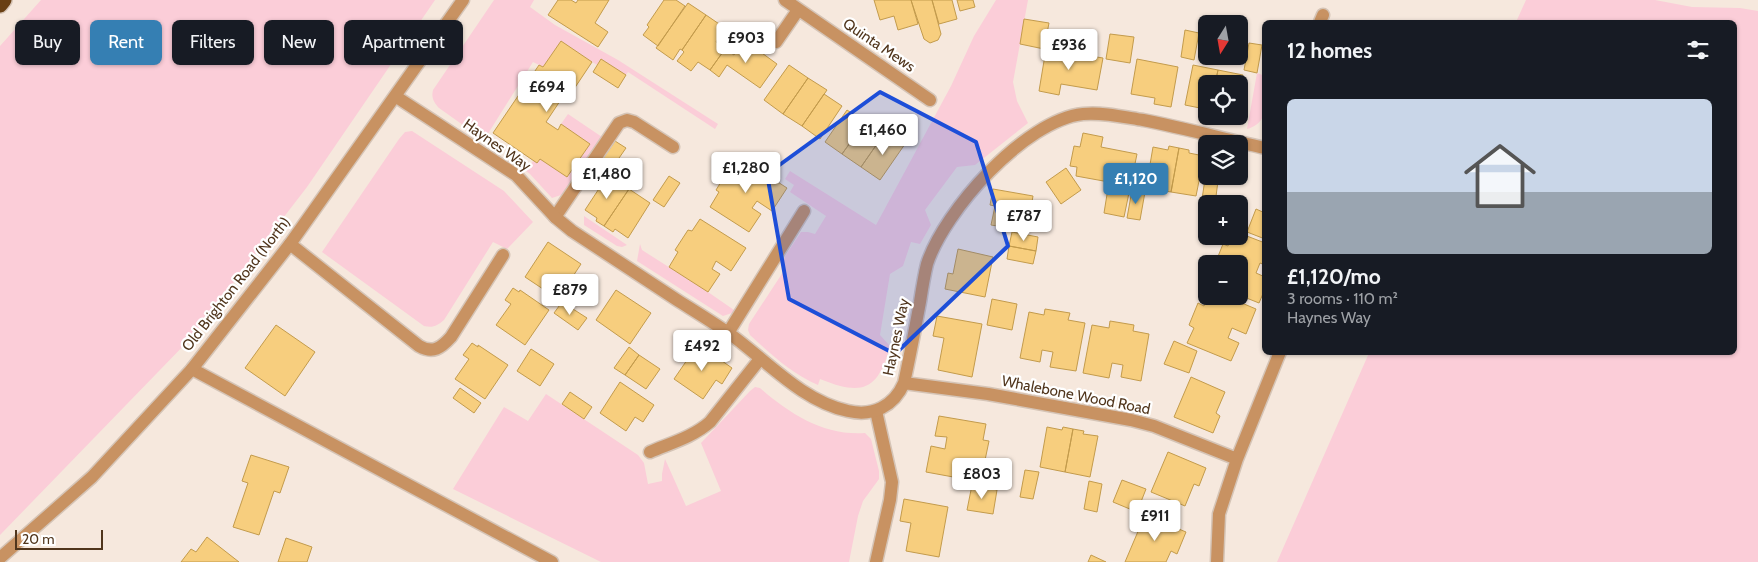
<!DOCTYPE html>
<meta charset="utf-8">
<style>
body{margin:0;font-family:Cabin,sans-serif;background:#20242c;color:#f1f3f6;height:100vh;display:flex;flex-direction:column;font-size:19px;white-space:nowrap}
*{box-sizing:border-box;margin:0}
p{font-size:16px;color:#9ea1a6}
.icon{flex:none;width:28px;height:28px;fill:none;stroke:currentColor;stroke-width:2;stroke-linecap:round;stroke-linejoin:round}
.map{position:relative;flex:1;overflow:hidden}
.panel{position:absolute;left:1262px;top:20px;width:475px;height:335px;display:flex;flex-direction:column;background:#171b24;border-radius:8px;box-shadow:0 1px 4px #0004}
.panel>*{flex:none}
.banner{position:absolute;left:15px;top:20px;width:475px;height:45px;display:flex;gap:10px}
.needle{width:32px;rotate:191deg}
.fabs{position:absolute;left:1198px;top:15px;display:grid;gap:10px}
.fabs a{display:grid;place-items:center;width:50px;height:50px;border-radius:8px;background:#171b24;box-shadow:0 1px 4px #0004;font-size:25px}
.scale{position:absolute;left:15px;bottom:12px;width:88px;box-sizing:border-box;padding-left:5px;border:2px solid #50351c;border-top:0;font-size:14px;line-height:18px;white-space:nowrap;color:#50351c;-webkit-text-stroke:4px #fff;paint-order:stroke}
.price{position:absolute;translate:-50% -42px;padding:0 11px;border-radius:5px;background:#fff;color:#222;font-size:16px;line-height:32px;filter:drop-shadow(0 1px 2px #0008)}
.price::after{content:'';position:absolute;left:50%;top:30px;width:15px;height:11px;margin-left:-8px;background:inherit;clip-path:polygon(0 0,100% 0,50% 100%)}
.price.on{background:#357fb3;color:#fff}
ul{padding:0;list-style:none}
li{display:grid;align-content:center;gap:10px;height:265px;padding:0 25px}
li span{display:grid;place-items:center;height:155px;border-radius:8px;color:#555}
li>.icon{margin-inline-start:auto}
span .icon{width:90px;height:90px;fill:#fffc;stroke-width:1}
li b{font-size:21px}
h2{display:flex;justify-content:space-between;align-items:center;height:60px;padding:0 25px;font-size:21px}
.chip{padding:0 18px;border-radius:8px;background:#171b24;box-shadow:0 1px 4px #0004;font-size:18px;line-height:45px}
.chip.on{background:#357fb3;color:#fff}
.map>svg:first-child{display:block}
</style>
<div class="map">
<svg width="1758" height="562" viewBox="0 0 1758 562">
<rect width="100%" height="100%" fill="#f6e8dd"/>
<path fill="#fbcdd8" d="M41,0H435L307,187L190,339L0,535V46Z
M494,0H534L530,7L555,25L618,60L718,124L715,129L628,72L626,75L601,59L597,65L561,41L543,67L533,62L484,140L439,108C434,102 431,98 433,90Z
M996,0H1028L1013,82L1017,101L1028,123L975,165L957,167L925,210L931,225L920,244L911,242L903,266L890,274L880,335L890,346C878,391 862,396 820,379L818,385C791,373 772,355 750,335L748,330L749,324L785,269L783,263L785,256L801,232H808L815,234L826,216L790,192L794,185L785,179L790,171L876,225L951,86L974,36Z
M1526,0H1655L1692,7L1740,8L1758,11V562H1277L1369,353L1735,352V22H1516Z
M1257,73L1265,76C1265,97 1272,122 1247,129Z
M568,114L602,137L566,191L561,195L552,198L530,174L511,159L514,155L529,166L534,160L540,159L567,177L590,144L561,124Z
M412,131L504,191L533,222L507,249L493,242L444,320C437,326 433,328 424,326L322,252L399,139L405,132Z
M584,216L627,245L622,247L617,246L584,225Z
M640,244L642,250L708,292L734,310L732,313L723,316L637,261Z
M755,387L760,388C790,414 824,436 865,433L871,439L879,471V479L863,501L858,516L849,562H601L453,489L504,407L528,421L546,394L638,455L644,463L648,484L662,481V474L665,459L686,506L721,491L701,443L750,391Z"/>
<path fill="#f7ce7e" stroke="#c39b4c" d="M558,0H571L576,3L578,0H609L595,23L608,32L598,47L548,15Z
M664,0H676L685,6L658,46L643,35L649,27L647,25Z
M874,0H911L918,24L898,30L894,16L880,20Z
M911,0H932L941,34L938,40L930,43L924,39Z
M932,0H952L957,19L939,24Z
M957,0H973L975,7L960,11Z
M688,3L706,15L682,50L680,49L673,60L656,48Z
M706,15L725,28L716,42L725,49L710,70L698,62L691,71L677,61L684,52L682,50Z
M1024,19L1049,23L1044,49L1020,44Z
M1185,30L1199,33L1194,60L1181,57Z
M1110,34L1134,37L1130,63L1106,59Z
M744,40L777,64L760,88L727,65L719,77L710,70L725,49L734,55Z
M561,41L592,62L574,89L570,86L546,122L558,130L561,124L590,144L567,177L540,159L537,163L493,133L539,65L543,67Z
M1249,43L1262,45L1257,73L1244,70Z
M1046,49L1103,58L1097,90L1061,84L1059,95L1039,91Z
M601,59L626,75L618,88L593,72Z
M1137,59L1178,67L1171,107L1154,104L1155,98L1131,94Z
M789,65L808,78L783,114L764,100Z
M1193,65L1218,70L1215,84H1206V113L1199,112L1200,108L1185,105Z
M1218,70L1243,75L1239,98V84H1215Z
M808,78L827,90L802,126L783,114Z
M824,94L842,106L820,139L802,126Z
M847,110L865,122L842,154L825,142Z
M868,118L886,131L861,167L842,154Z
M886,131L905,144L880,180L861,167Z
M1083,133L1103,137L1101,147L1137,154L1124,217L1104,213L1109,182L1076,176L1077,167L1070,166L1074,146L1080,147Z
M615,141L626,148L610,171L599,164Z
M1169,146L1179,148L1171,192L1146,188L1153,147L1168,150Z
M1179,148L1189,150V153L1204,156L1196,196L1171,192Z
M741,158L787,188L772,211L757,201L752,208L761,214L749,232L710,207L719,192L716,190L729,169L732,171Z
M1066,168L1081,190L1061,204L1046,182Z
M608,175L629,189L604,226L596,221L597,218L585,210Z
M669,176L680,183L664,207L653,200Z
M1205,179L1218,181L1215,204H1206V207L1201,206Z
M629,189L650,203L628,238L615,229L613,232L604,226Z
M993,189L1033,196L1027,231L991,225L995,206L990,205Z
M1132,190L1145,192L1140,220L1127,218Z
M1256,209L1265,213V239L1247,232Z
M700,219L746,248L731,271L716,261L712,269L720,274L708,292L669,267L678,252L675,250L688,230L692,231Z
M1012,232L1038,237L1036,251L1009,246Z
M1239,233L1265,243V265L1260,263L1256,273L1265,277V289L1259,303L1239,295V264H1215L1223,244L1228,246L1232,236H1239Z
M548,242L581,264L558,299L525,277Z
M1009,246L1036,251L1033,264L1007,259Z
M958,249L993,257L985,297L945,289L948,273L953,274Z
M513,288L519,292L520,290L549,310L525,345L496,325L511,304L505,300Z
M616,290L651,313L630,344L596,320Z
M1208,296H1225L1256,309L1246,334L1232,328L1228,338L1239,343L1231,361L1187,343L1194,328L1189,325L1198,303L1204,306Z
M992,299L1017,304L1012,330L987,325Z
M562,302L587,318L578,330L554,313Z
M1045,309L1070,313L1068,320L1085,323L1076,371L1050,367L1053,352L1042,350L1040,362L1020,358L1029,312L1044,315Z
M937,316L982,324L972,377L938,370L944,338L933,336Z
M1110,321L1134,325L1133,331L1149,334L1141,381L1121,377L1123,365L1112,363L1109,378L1083,373L1092,325L1109,328Z
M276,325L315,352L285,396L245,368Z
M1174,341L1197,351L1189,373L1164,364Z
M472,343L478,347V345L508,365L485,399L455,379L469,359L463,355Z
M698,344L732,368L722,384L716,380L703,399L674,379Z
M629,347L639,355L625,375L614,368Z
M531,349L554,364L540,386L517,371Z
M639,355L660,369L646,389L625,375Z
M1191,377L1225,392L1216,413L1220,416L1213,433L1174,417Z
M620,382L654,405L643,422L635,417L626,431L600,413Z
M460,388L481,403L474,413L453,398Z
M570,392L592,407L584,419L562,404Z
M939,416L986,424L983,440L989,441L984,465L978,464L975,481L926,472L931,446L945,449L947,437L935,436Z
M1047,427L1062,430L1063,427L1073,429L1065,472L1040,467Z
M1073,429L1084,431L1083,434L1098,436L1090,477L1065,472Z
M1168,452L1206,468L1199,486L1194,484L1185,506L1151,492Z
M251,455L289,467L280,493L274,491L259,535L233,527L248,483L242,481Z
M1025,470L1039,472L1033,499L1020,497Z
M1122,480L1146,489L1137,512L1113,502Z
M1089,481L1102,484L1097,512L1084,509Z
M972,485L997,490L993,514L967,510Z
M904,499L948,507L939,557L906,551L911,523L900,521Z
M1145,515L1186,532L1177,554L1171,551L1166,562H1125Z
M207,537L239,562H181L191,549L196,552Z
M286,538L312,547L307,562H278Z
M1091,555L1106,562H1088Z"/>
<g fill="none" stroke-linecap="round" stroke-linejoin="round">
<defs>
<path id="lane" d="M555,217L619,123L627,120L634,122L673,147
M290,244L419,346C433,354 441,348 451,337L503,255
M192,369L552,562
M650,452C671,443 693,437 710,422L760,359
M876,562L890,500L892,482L876,411"/>
<path id="street" d="M785,0L930,100
M1320,22L1323,15
M776,42L798,10
M395,96L516,175L555,217L572,231C607,254 642,277 677,300C696,312 716,324 734,337C770,364 803,401 848,411C873,417 894,406 904,383C910,356 915,329 920,302C922,289 924,276 927,264C944,211 1025,120 1083,114C1103,112 1124,117 1143,120C1184,128 1224,139 1265,148
M728,333L804,211
M904,383L988,394L1131,420L1154,426L1237,459L1280,352
M0,558L92,477L192,369L290,244L463,0
M1217,562L1219,514L1237,459"/>
<path id="highway" d="M0,5L4,0"/>
</defs>
<use href="#lane" stroke="#d5c4b6" stroke-width="15"/>
<use href="#street" stroke="#d5c4b6" stroke-width="15"/>
<use href="#highway" stroke="#d5c4b6" stroke-width="18"/>
<use href="#lane" stroke="#c89262" stroke-width="12"/>
<use href="#street" stroke="#c89262" stroke-width="12"/>
<use href="#highway" stroke="#693f13" stroke-width="15"/>
</g>
<path fill="#1d4ed8" fill-opacity="0.2" stroke="#1d4ed8" stroke-width="4" stroke-linejoin="round" d="M880,92L976,142L1008,246L895,354L789,299L767,174Z"/>
<g text-anchor="middle" stroke-width="4.5" stroke-linejoin="round" paint-order="stroke">
<g font-size="15" fill="#50351c" stroke="#fff">
<text transform="translate(879 45) rotate(34)" y="5">Quinta Mews</text>
<text transform="translate(497 145) rotate(35)" y="5">Haynes Way</text>
<text transform="translate(236 284) rotate(-52)" y="5">Old Brighton Road (North)</text>
<text transform="translate(896 337) rotate(-78)" y="5">Haynes Way</text>
<text transform="translate(1076 395) rotate(11)" y="5">Whalebone Wood Road</text>
</g>
</g>
</svg>
<div class="fabs">
<a><svg class="needle" viewBox="-14 -14 28 28"><path d="M0-13l5 13h-10z" fill="#e53935"/><path d="M0 13l5-13h-10z" fill="#9ea1a6"/></svg></a>
<a><svg class="icon" aria-label="locate" viewBox="0 0 24 24"><circle cx="12" cy="12" r="6"/><path d="M12 2v4M12 18v4M2 12h4M18 12h4"/></svg></a>
<a><svg class="icon" aria-label="layers" viewBox="0 0 24 24"><path d="M12 4l9 5-9 5-9-5zM3 14l9 5 9-5"/></svg></a>
<a>+</a>
<a>−</a>
</div>
<div class="scale">20 m</div>
<b class="price" style="left:746px;top:64px">£903</b>
<b class="price" style="left:1069px;top:71px">£936</b>
<b class="price" style="left:547px;top:113px">£694</b>
<b class="price" style="left:883px;top:156px">£1,460</b>
<b class="price" style="left:746px;top:194px">£1,280</b>
<b class="price" style="left:607px;top:200px">£1,480</b>
<b class="price on" style="left:1136px;top:205px">£1,120</b>
<b class="price" style="left:1024px;top:242px">£787</b>
<b class="price" style="left:570px;top:316px">£879</b>
<b class="price" style="left:702px;top:372px">£492</b>
<b class="price" style="left:982px;top:500px">£803</b>
<b class="price" style="left:1155px;top:542px">£911</b>
<div class="banner">
<a class="chip">Buy</a>
<a class="chip on">Rent</a>
<a class="chip">Filters</a>
<a class="chip">New</a>
<a class="chip">Apartment</a>
</div>
<section class="panel">
<h2>12 homes<svg class="icon" aria-label="filters" viewBox="0 0 24 24"><path d="M4 7h16M4 17h16"/><circle cx="9" cy="7" r="2"/><circle cx="15" cy="17" r="2"/></svg></h2>
<ul>
<li><span style="background:linear-gradient(#c9d6e8 60%,#9aa5b1 0)"><svg class="icon" aria-label="home" viewBox="0 0 24 24"><path d="M3 11l9-7 9 7M6 9v11h12V9"/></svg></span><div><b>£1,120/mo</b><p>3 rooms · 110 m²</p><p>Haynes Way</p></div></li>
</ul>
</section>
</div>
